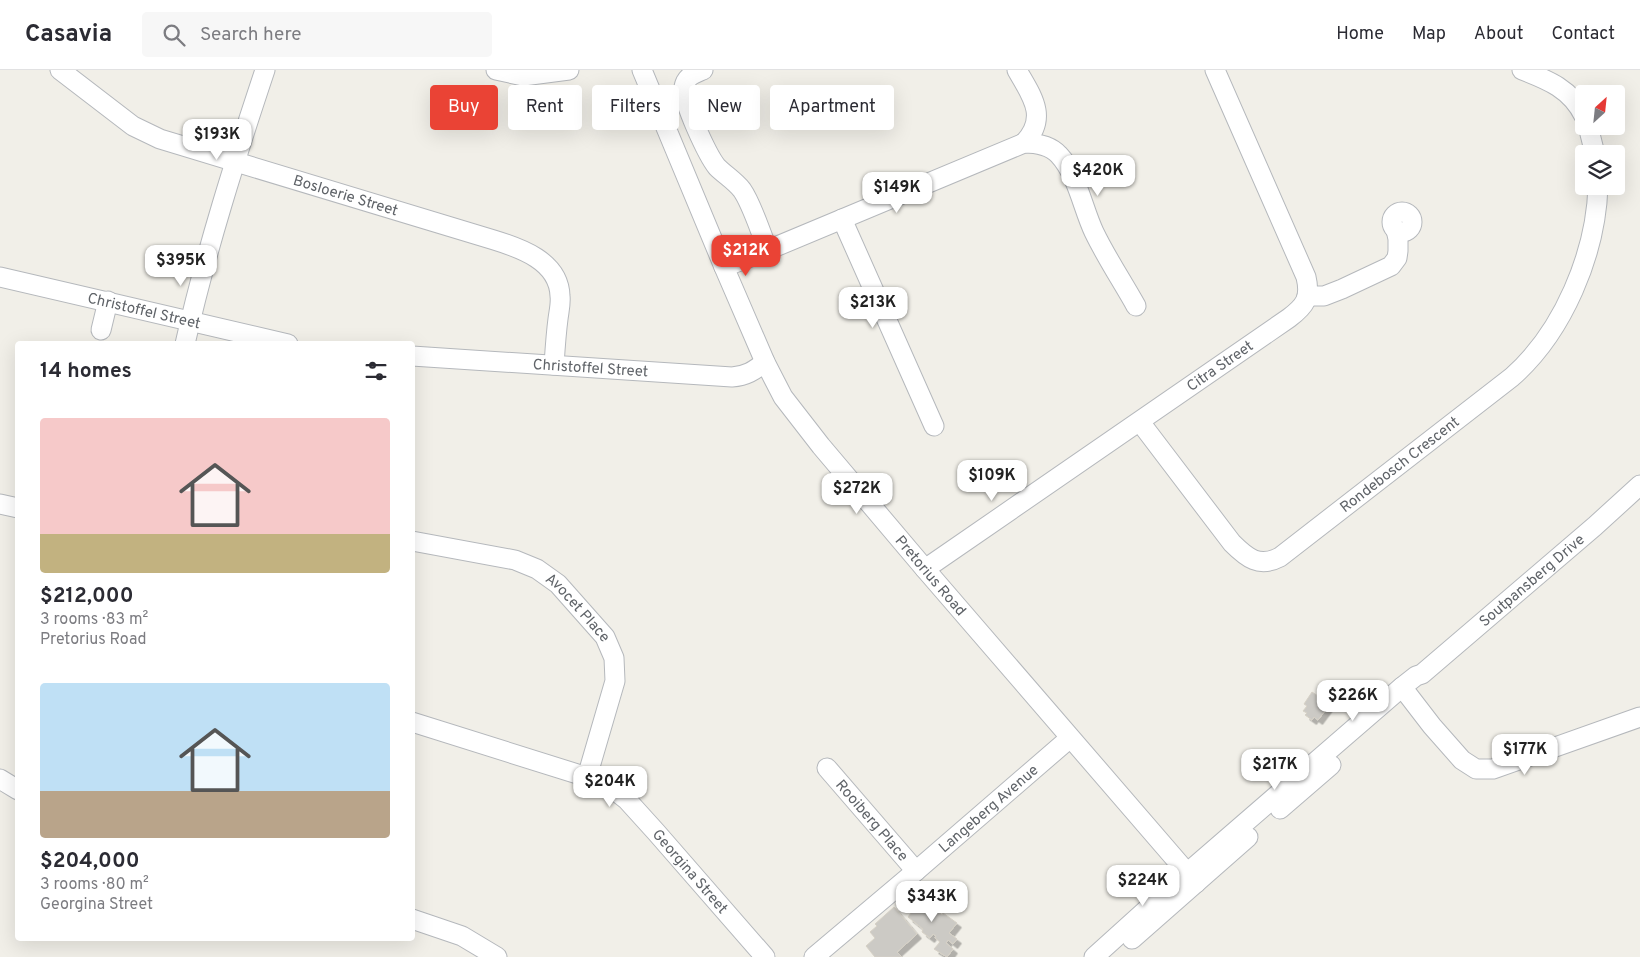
<!DOCTYPE html>
<meta charset="utf-8">
<style>
body{margin:0;font-family:Overpass,sans-serif;background:#f7f7f7;color:#2b2b33;height:100vh;display:flex;flex-direction:column;font-size:19px;white-space:nowrap}
*{box-sizing:border-box;margin:0}
p{font-size:16px;color:#7c7c81}
.icon{flex:none;width:28px;height:28px;fill:none;stroke:currentColor;stroke-width:2;stroke-linecap:round;stroke-linejoin:round}
.map{position:relative;flex:1;overflow:hidden}
.drawer{position:absolute;left:15px;top:271px;width:400px;height:600px;display:flex;flex-direction:column;background:#fff;border-radius:5px;box-shadow:0 5px 20px #0002}
.drawer>*{flex:none}
.hud{position:absolute;left:430px;top:15px;width:475px;height:45px;display:flex;gap:10px}
.needle{width:32px;rotate:27deg}
.buttons{position:absolute;left:1575px;top:15px;display:grid;gap:10px}
.buttons a{display:grid;place-items:center;width:50px;height:50px;border-radius:5px;background:#fff;box-shadow:0 5px 20px #0002;font-size:25px}
.price{position:absolute;translate:-50% -42px;padding:0 11px;border-radius:10px;background:#fff;color:#222;font-size:16px;line-height:32px;filter:drop-shadow(0 1px 2px #0008)}
.price::after{content:'';position:absolute;left:50%;top:30px;width:15px;height:11px;margin-left:-8px;background:inherit;clip-path:polygon(0 0,100% 0,50% 100%)}
.price.current{background:#ea4335;color:#fff}
ul{padding:0;list-style:none}
li{display:grid;align-content:center;gap:10px;height:265px;padding:0 25px}
li span{display:grid;place-items:center;height:155px;border-radius:5px;color:#555}
li>.icon{margin-inline-start:auto}
span .icon{width:90px;height:90px;fill:#fffc;stroke-width:1}
li b{font-size:21px}
h2{display:flex;justify-content:space-between;align-items:center;height:60px;padding:0 25px;font-size:21px}
.chip{padding:0 18px;border-radius:5px;background:#fff;box-shadow:0 5px 20px #0002;font-size:18px;line-height:45px}
.chip.current{background:#ea4335;color:#fff}
header{display:flex;align-items:center;gap:30px;box-sizing:border-box;height:70px;padding:0 25px;background:#fff;border-bottom:1px solid #e1e1e2}
header strong{font-size:24px}
nav{display:flex;gap:28px;margin-inline-start:auto;font-size:18px}
.search{width:350px;height:45px;background:#f7f7f7;display:flex;align-items:center;gap:12px;box-sizing:border-box;padding:0 18px;border-radius:5px;color:#7c7c81;font-size:19px}
.map>svg:first-child{display:block}
</style>
<header>
<strong>Casavia</strong>
<div class="search"><svg class="icon" aria-label="search" viewBox="0 0 24 24"><circle cx="10" cy="10" r="6"/><path d="M15 15l6 6"/></svg>Search here</div>
<nav><a>Home</a><a>Map</a><a>About</a><a>Contact</a></nav>
</header>
<div class="map">
<svg width="1640" height="887" viewBox="0 0 1640 887">
<defs>
<filter id="shadow"><feDropShadow dx="4.5" dy="4.5" stdDeviation="0" flood-color="#0004"/></filter>
</defs>
<rect width="100%" height="100%" fill="#f1efe8"/>
<path fill="#cccac5" stroke="#d6d1c6" filter="url(#shadow)" d="M1312,622L1330,634L1318,650L1314,647L1312,650L1305,645L1307,643L1303,641L1307,636L1304,634Z
M914,821L942,845L943,843L957,853L949,863L957,869L953,874L948,870L946,873L953,879L947,887L934,879L940,872L935,868L936,866L933,864L930,868L922,862L923,859L908,847L914,839L905,832Z
M894,837L917,864L897,882L902,887H875L866,876L875,868L870,862L877,856L875,854Z"/>
<g fill="none" stroke-linecap="round" stroke-linejoin="round">
<defs>
<g id="minor">
<path id="s1" d="M60,0L133,56L160,69L494,170C520,178 559,191 560,226C561,233 559,241 558,249C556,264 555,280 554,295"/>
<path d="M496,0L523,6L569,0"/>
<path id="s2" d="M642,0L724,197L765,292L783,327L821,376L925,499L1196,813"/>
<path d="M703,0C694,4 686,6 684,17C681,29 708,86 717,97C725,105 735,111 742,120C752,134 761,164 768,180"/>
<path d="M1017,0C1031,25 1049,47 1024,73"/>
<path d="M1522,0C1548,10 1571,19 1584,46"/>
<path d="M1588,56L1595,84"/>
<circle cx="1402" cy="152" r="10"/>
<path d="M842,149L934,356"/>
<path d="M724,197L756,185L1024,73C1037,73 1050,75 1059,85C1077,104 1083,139 1094,162C1106,187 1122,211 1136,236"/>
<path id="s3" d="M0,207L288,274"/>
<path d="M1307,226H1324L1342,219L1391,196L1397,188L1398,181V169L1396,160"/>
<path d="M101,260L108,231"/>
<path d="M185,274C206,181 235,90 265,0"/>
<path id="s4" d="M412,286L732,307C746,306 754,301 765,292"/>
<path id="s5" d="M1140,352L1232,473C1247,488 1259,498 1280,487L1512,307C1563,262 1596,184 1598,116"/>
<path d="M0,434L18,438"/>
<path id="s6" d="M412,471L515,490L537,499L558,514L605,567L614,588L615,611L587,707"/>
<path id="s7" d="M925,499L1289,248C1305,236 1311,228 1306,207L1215,0"/>
<path d="M1402,617L1432,656L1462,690L1476,699H1493L1640,647"/>
<path id="s8" d="M412,652L587,707L618,723L627,730L656,762L765,887"/>
<path id="s9" d="M827,698L916,801"/>
<path d="M0,709L18,720"/>
<path d="M1280,739L1331,695"/>
<path d="M412,849L462,866L497,887"/>
<path d="M1132,869L1248,767"/>
<path id="s10" d="M814,887L916,801L1070,668"/>
<path id="s11" d="M1094,887L1187,803L1402,617L1416,606L1422,604L1595,456L1640,415"/>
</g>
</defs>
<use href="#minor" stroke="#b5b8bc" stroke-width="21"/>
<use href="#minor" stroke="#fff" stroke-width="19"/>
</g>
<g text-anchor="middle" stroke-width="4.5" stroke-linejoin="round" paint-order="stroke">
<g font-size="15" fill="#5f6368" stroke="#fff">
<text dy="5" stroke="none"><textPath href="#s1" startOffset="316">Bosloerie Street</textPath></text>
<text dy="5" stroke="none"><textPath href="#s3" startOffset="148">Christoffel Street</textPath></text>
<text dy="5" stroke="none"><textPath href="#s7" startOffset="358">Citra Street</textPath></text>
<text dy="5" stroke="none"><textPath href="#s4" startOffset="179">Christoffel Street</textPath></text>
<text dy="5" stroke="none"><textPath href="#s5" startOffset="358">Rondebosch Crescent</textPath></text>
<text dy="5" stroke="none"><textPath href="#s2" startOffset="588">Pretorius Road</textPath></text>
<text dy="5" stroke="none"><textPath href="#s11" startOffset="578">Soutpansberg Drive</textPath></text>
<text dy="5" stroke="none"><textPath href="#s6" startOffset="185">Avocet Place</textPath></text>
<text dy="5" stroke="none"><textPath href="#s10" startOffset="229">Langeberg Avenue</textPath></text>
<text dy="5" stroke="none"><textPath href="#s9" startOffset="69">Rooiberg Place</textPath></text>
<text dy="5" stroke="none"><textPath href="#s8" startOffset="325">Georgina Street</textPath></text>
</g>
</g>
</svg>
<div class="buttons">
<a><svg class="needle" viewBox="-14 -14 28 28"><path d="M0-13l5 13h-10z" fill="#e53935"/><path d="M0 13l5-13h-10z" fill="#7c7c81"/></svg></a>
<a><svg class="icon" aria-label="layers" viewBox="0 0 24 24"><path d="M12 4l9 5-9 5-9-5zM3 14l9 5 9-5"/></svg></a>
</div>
<b class="price" style="left:217px;top:91px">$193K</b>
<b class="price" style="left:1098px;top:127px">$420K</b>
<b class="price" style="left:897px;top:144px">$149K</b>
<b class="price current" style="left:746px;top:207px">$212K</b>
<b class="price" style="left:181px;top:217px">$395K</b>
<b class="price" style="left:873px;top:259px">$213K</b>
<b class="price" style="left:992px;top:432px">$109K</b>
<b class="price" style="left:857px;top:445px">$272K</b>
<b class="price" style="left:1353px;top:652px">$226K</b>
<b class="price" style="left:1525px;top:706px">$177K</b>
<b class="price" style="left:1275px;top:721px">$217K</b>
<b class="price" style="left:610px;top:738px">$204K</b>
<b class="price" style="left:1143px;top:837px">$224K</b>
<b class="price" style="left:932px;top:853px">$343K</b>
<div class="hud">
<a class="chip current">Buy</a>
<a class="chip">Rent</a>
<a class="chip">Filters</a>
<a class="chip">New</a>
<a class="chip">Apartment</a>
</div>
<section class="drawer">
<h2>14 homes<svg class="icon" aria-label="filters" viewBox="0 0 24 24"><path d="M4 7h16M4 17h16"/><circle cx="9" cy="7" r="2"/><circle cx="15" cy="17" r="2"/></svg></h2>
<ul>
<li><span style="background:linear-gradient(#f6c9c9 75%,#c2b280 0)"><svg class="icon" aria-label="home" viewBox="0 0 24 24"><path d="M3 11l9-7 9 7M6 9v11h12V9"/></svg></span><div><b>$212,000</b><p>3 rooms · 83 m²</p><p>Pretorius Road</p></div></li>
<li><span style="background:linear-gradient(#bfe0f5 70%,#b9a48a 0)"><svg class="icon" aria-label="home" viewBox="0 0 24 24"><path d="M3 11l9-7 9 7M6 9v11h12V9"/></svg></span><div><b>$204,000</b><p>3 rooms · 80 m²</p><p>Georgina Street</p></div></li>
</ul>
</section>
</div>
